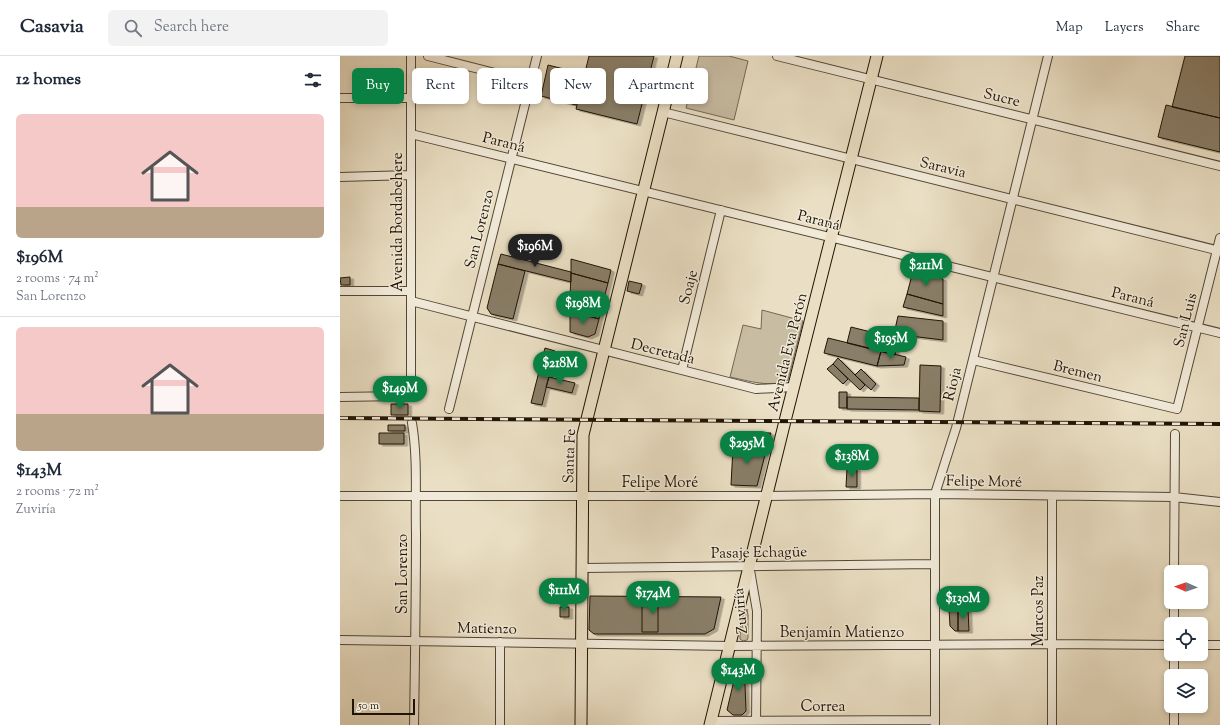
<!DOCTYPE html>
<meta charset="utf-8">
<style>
body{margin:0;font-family:"Sorts Mill Goudy",serif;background:#f2f2f3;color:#1f2937;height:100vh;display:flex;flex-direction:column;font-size:15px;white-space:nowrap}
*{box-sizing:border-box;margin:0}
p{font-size:13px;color:#747a83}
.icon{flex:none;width:22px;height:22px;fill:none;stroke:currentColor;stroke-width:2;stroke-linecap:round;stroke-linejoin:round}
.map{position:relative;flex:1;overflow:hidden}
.drawer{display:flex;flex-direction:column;background:#fff;width:340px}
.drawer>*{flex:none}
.hud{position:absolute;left:12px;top:12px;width:380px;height:36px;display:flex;gap:8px}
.needle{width:26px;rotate:272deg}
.buttons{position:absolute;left:824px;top:509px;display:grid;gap:8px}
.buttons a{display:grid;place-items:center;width:44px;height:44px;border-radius:6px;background:#fff;box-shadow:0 2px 6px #0003;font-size:20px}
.scale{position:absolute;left:12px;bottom:10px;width:63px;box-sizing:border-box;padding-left:4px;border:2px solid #201404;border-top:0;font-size:11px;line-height:14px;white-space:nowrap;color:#201404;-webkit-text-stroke:3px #f1ead9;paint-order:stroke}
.price{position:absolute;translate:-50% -34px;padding:0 9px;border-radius:14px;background:#0b8043;color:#fff;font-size:13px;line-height:26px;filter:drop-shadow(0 1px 2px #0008)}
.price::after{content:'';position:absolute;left:50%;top:24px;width:12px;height:9px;margin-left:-6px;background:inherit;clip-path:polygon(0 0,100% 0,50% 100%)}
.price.active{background:#222;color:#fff}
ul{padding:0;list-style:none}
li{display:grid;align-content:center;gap:8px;height:212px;padding:0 16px}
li+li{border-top:1px solid #e0e1e3}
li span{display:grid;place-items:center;height:124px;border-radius:6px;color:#555}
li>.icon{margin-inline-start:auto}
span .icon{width:72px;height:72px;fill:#fffc;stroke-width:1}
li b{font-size:17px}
h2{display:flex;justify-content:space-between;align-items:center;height:48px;padding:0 16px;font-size:17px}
.tag{padding:0 14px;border-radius:6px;background:#fff;box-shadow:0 2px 6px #0003;font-size:14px;line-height:36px}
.tag.active{background:#0b8043;color:#fff}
header{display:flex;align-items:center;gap:24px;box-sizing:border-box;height:56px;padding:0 20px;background:#fff;border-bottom:1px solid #e0e1e3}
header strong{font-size:19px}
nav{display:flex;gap:22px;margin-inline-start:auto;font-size:14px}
.search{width:280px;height:36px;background:#f2f2f3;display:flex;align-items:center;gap:10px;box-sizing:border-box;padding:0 14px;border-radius:6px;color:#747a83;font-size:15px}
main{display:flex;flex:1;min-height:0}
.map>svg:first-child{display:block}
</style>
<header>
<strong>Casavia</strong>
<div class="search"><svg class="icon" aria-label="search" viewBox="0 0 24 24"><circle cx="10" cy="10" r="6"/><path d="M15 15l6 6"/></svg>Search here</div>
<nav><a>Map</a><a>Layers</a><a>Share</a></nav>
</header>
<main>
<section class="drawer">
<h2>12 homes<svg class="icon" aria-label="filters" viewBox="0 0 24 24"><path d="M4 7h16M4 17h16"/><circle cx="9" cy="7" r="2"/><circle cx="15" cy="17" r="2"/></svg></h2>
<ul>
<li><span style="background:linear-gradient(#f6c9c9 75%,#b9a48a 0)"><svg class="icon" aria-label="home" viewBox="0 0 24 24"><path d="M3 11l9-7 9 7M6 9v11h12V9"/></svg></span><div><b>$196M</b><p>2 rooms · 74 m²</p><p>San Lorenzo</p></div></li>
<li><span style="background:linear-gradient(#f6c9c9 70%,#b9a48a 0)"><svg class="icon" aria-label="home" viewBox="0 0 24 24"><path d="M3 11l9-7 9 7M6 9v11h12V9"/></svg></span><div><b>$143M</b><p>2 rooms · 72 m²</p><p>Zuviría</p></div></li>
</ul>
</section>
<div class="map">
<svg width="880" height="669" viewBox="0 0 880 669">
<defs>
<filter id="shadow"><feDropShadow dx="3.5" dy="2" stdDeviation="0" flood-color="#0004"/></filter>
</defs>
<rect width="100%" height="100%" fill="#eadfc4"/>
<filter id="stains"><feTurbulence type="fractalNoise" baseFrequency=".005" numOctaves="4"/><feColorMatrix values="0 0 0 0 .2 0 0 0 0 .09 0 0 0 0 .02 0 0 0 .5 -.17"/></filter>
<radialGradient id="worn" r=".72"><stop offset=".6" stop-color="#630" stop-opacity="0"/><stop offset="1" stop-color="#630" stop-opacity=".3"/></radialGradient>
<path fill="#c8bca3" stroke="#746854" d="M359,0H389L408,5L394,64L346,52Z
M422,254L463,265L448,324C431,332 409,325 390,321L403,269L421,273Z
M407,553L408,559V582L407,584L403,585L400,583V578Z"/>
<path fill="#897e68" stroke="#201404" filter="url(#shadow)" d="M249,0H314L297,68L236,53Z
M845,0H880V62L832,51Z
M208,9L244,18L236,49L201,40Z
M826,49L880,62V96L818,81Z
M161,198L231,216V226L158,208Z
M231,203L271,214L268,227L231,217Z
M158,208L185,215L173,263L151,258L147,252Z
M573,215L603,223V248L567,238Z
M231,217L268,227L262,250L230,242Z
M10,221V229H1L0,222Z
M289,225L302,228L299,238L287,235Z
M567,238L603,248V260L563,251Z
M230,242L262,250L259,263L230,255Z
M230,255L259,263L255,278L248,281L230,276Z
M558,260L603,265V284L554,278Z
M511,271L559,283L555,299L507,287Z
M488,282L541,295L537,310L484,297Z
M205,292L215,295L202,349L191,347Z
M541,295L566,301L564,309L537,310Z
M498,302L525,329L520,334L493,308Z
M493,308L508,323L503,328L487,313Z
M580,309L601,310L600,356L579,355Z
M521,313L536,328L531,334L515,319Z
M209,321L235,327L232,337L206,331Z
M499,336H507V352H499Z
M507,341L579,342V354L507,353Z
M51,348H68V359H51Z
M48,369H65V375H48Z
M394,376L431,377L427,391H393Z
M39,377H64V388H39Z
M393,391H427L417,430L391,429Z
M507,413H517V431H506Z
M250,540L381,541L374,573L365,578H254L249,574Z
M618,544H628V553H618Z
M302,549H318V576H302Z
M220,551H229V561H220Z
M609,553H618V575H615L610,570Z
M618,553H628L629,575H618Z
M399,603H404L406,655L402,659H393L387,654Z"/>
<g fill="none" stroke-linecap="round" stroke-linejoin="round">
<defs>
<path id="minor" d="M88,0L190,26
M437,0L880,110
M0,42H71
M323,56L880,195
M71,78L880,277
M0,121L71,119
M0,235H71
M71,245L416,333L453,331
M633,304L837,353L880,182
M342,314L381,154
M0,341L62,340L68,337L71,331V0
M109,353L197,0
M72,367C78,403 75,441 76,477C76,541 75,605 74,669
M0,440H426L595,438L834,441L880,446
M712,440V669
M242,512L595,508
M410,514L417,555L416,668
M834,516L835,378
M834,568V546
M0,584L390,590L712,588L831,589
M861,589H880
M834,620V598
M371,665L595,664
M160,669V586
M595,669V438L616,372L708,0
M834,669V650"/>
<path id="major" d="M241,669L243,379L337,0
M370,669L445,365L537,0"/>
</defs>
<use href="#minor" stroke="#524734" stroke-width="10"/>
<use href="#major" stroke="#201404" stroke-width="13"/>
<use href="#minor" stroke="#f1ead9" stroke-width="8"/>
<use href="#major" stroke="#eadfc4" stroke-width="11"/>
<defs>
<path id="rail" d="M0,362L880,368"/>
</defs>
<use href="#rail" stroke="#201404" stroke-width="4"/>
<use href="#rail" stroke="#f1ead9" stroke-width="2.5" stroke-dasharray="8" stroke-linecap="butt"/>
</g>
<g text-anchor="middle" stroke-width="3" stroke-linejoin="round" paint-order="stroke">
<g font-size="15" fill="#201404" stroke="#f1ead9">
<text transform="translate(662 41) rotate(14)" y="5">Sucre</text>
<text transform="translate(164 86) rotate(14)" y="5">Paraná</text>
<text transform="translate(603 111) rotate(14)" y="5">Saravia</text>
<text transform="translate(479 164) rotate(14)" y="5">Paraná</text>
<text transform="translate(57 166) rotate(-90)" y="5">Avenida Bordabehere</text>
<text transform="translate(139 173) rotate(-76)" y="5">San Lorenzo</text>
<text transform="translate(348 231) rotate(-76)" y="5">Soaje</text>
<text transform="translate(793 241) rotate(14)" y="5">Paraná</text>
<text transform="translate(845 264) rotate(-76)" y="5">San Luis</text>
<text transform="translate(323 295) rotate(14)" y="5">Decretada</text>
<text transform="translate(447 296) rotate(-76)" y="5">Avenida Eva Perón</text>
<text transform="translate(738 315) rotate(14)" y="5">Bremen</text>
<text transform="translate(612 328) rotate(-76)" y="5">Rioja</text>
<text transform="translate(229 400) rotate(-88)" y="5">Santa Fe</text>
<text transform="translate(644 425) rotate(1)" y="5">Felipe Moré</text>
<text x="320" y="431">Felipe Moré</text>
<text transform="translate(419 496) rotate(-1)" y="5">Pasaje Echagüe</text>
<text transform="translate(62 518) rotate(-90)" y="5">San Lorenzo</text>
<text transform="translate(400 555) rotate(-95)" y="5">Zuviría</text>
<text transform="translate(698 555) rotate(-90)" y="5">Marcos Paz</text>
<text transform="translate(147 572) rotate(1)" y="5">Matienzo</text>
<text x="502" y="581">Benjamín Matienzo</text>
<text x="483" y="655">Correa</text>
</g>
</g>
<rect width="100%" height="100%" filter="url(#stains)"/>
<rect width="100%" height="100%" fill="url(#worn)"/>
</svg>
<div class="buttons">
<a><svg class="needle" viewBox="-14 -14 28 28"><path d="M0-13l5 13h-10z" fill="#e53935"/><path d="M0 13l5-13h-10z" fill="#747a83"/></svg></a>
<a><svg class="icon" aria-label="locate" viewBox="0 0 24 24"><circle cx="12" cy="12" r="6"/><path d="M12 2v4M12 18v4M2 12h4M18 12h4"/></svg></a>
<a><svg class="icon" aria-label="layers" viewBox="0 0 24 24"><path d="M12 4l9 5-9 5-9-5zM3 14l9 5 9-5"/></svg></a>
</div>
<div class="scale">50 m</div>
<b class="price active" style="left:195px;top:212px">$196M</b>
<b class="price" style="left:586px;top:231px">$211M</b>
<b class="price" style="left:243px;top:269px">$198M</b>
<b class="price" style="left:551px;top:304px">$195M</b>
<b class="price" style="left:220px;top:329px">$218M</b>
<b class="price" style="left:60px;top:354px">$149M</b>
<b class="price" style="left:407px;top:409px">$295M</b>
<b class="price" style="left:512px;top:422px">$138M</b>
<b class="price" style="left:224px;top:556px">$111M</b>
<b class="price" style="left:313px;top:559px">$174M</b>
<b class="price" style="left:623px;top:564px">$130M</b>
<b class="price" style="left:398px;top:636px">$143M</b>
<div class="hud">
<a class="tag active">Buy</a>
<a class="tag">Rent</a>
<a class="tag">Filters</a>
<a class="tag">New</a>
<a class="tag">Apartment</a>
</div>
</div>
</main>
